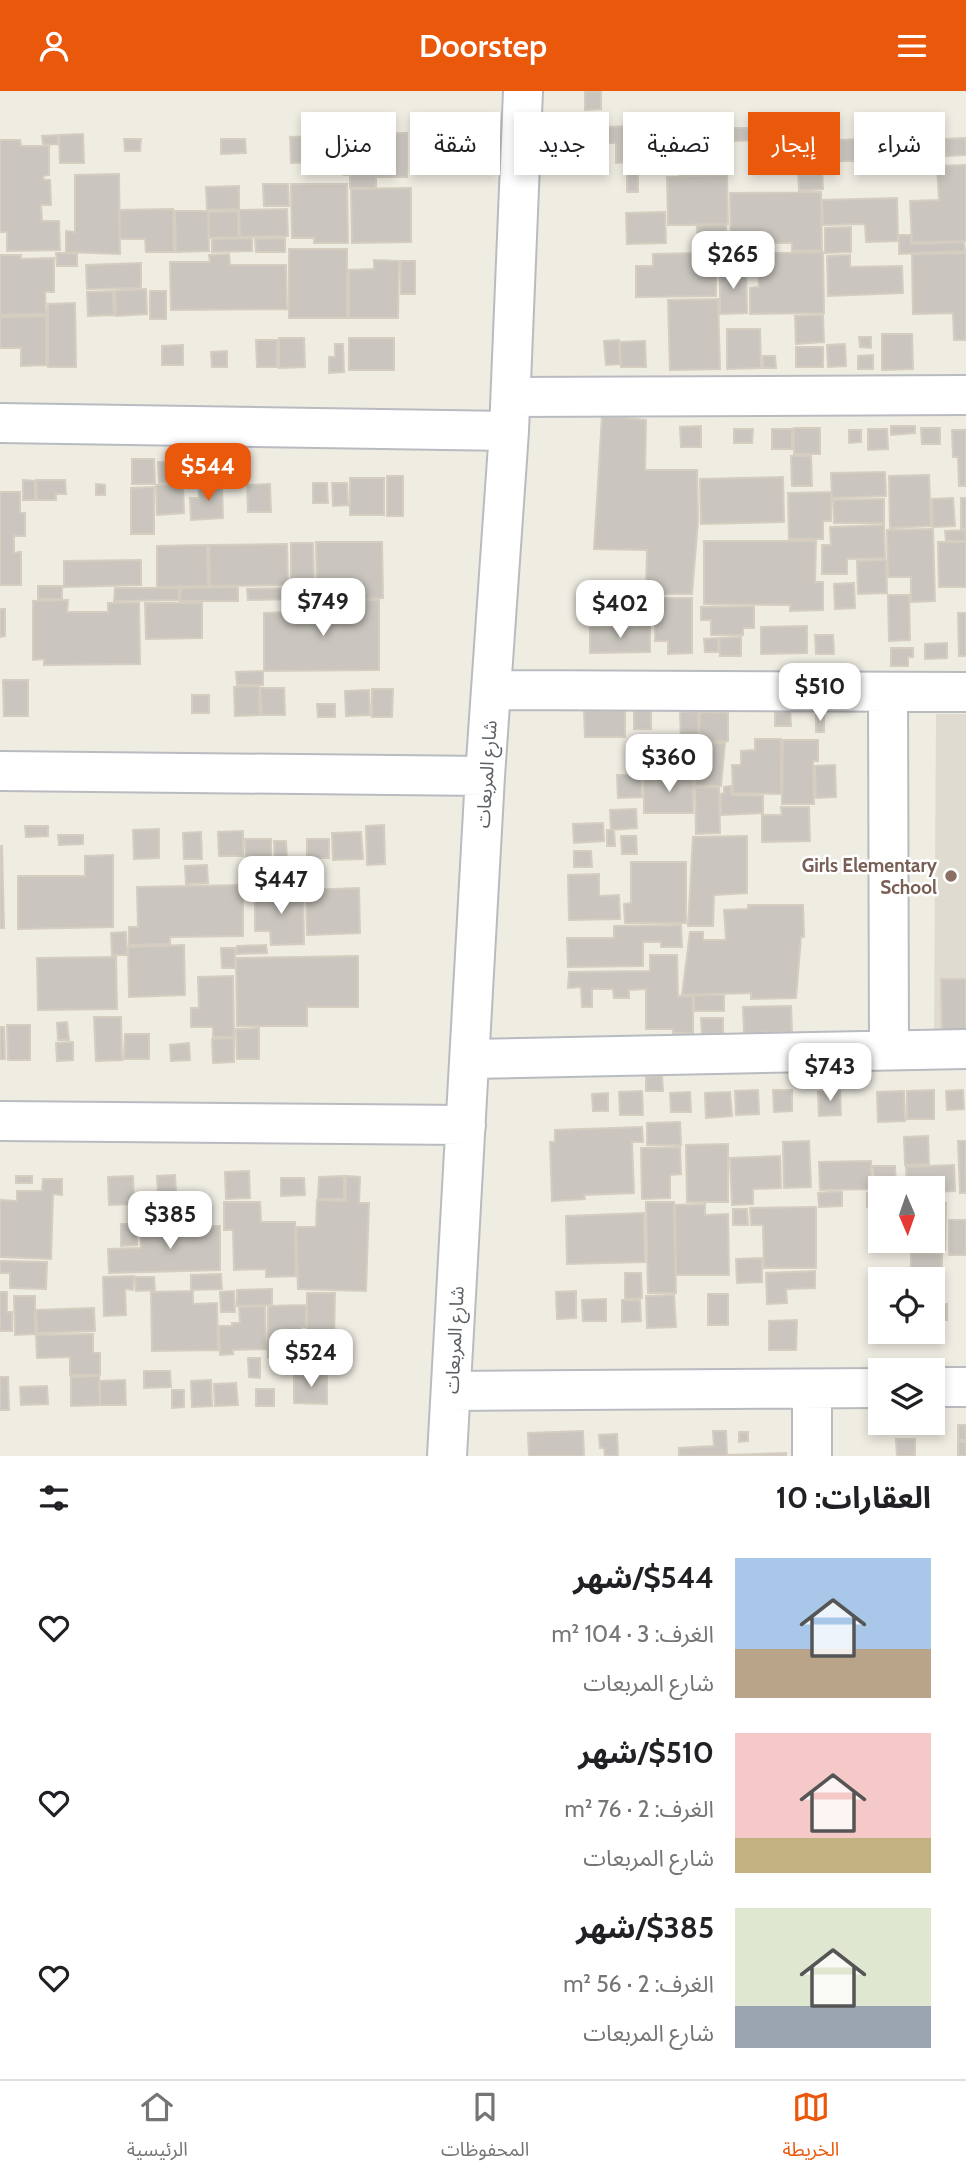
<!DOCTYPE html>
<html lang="ar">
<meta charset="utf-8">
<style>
body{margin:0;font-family:Cabin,"Noto Sans Arabic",sans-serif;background:#f2f2f2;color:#202124;direction:rtl;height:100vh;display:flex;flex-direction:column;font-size:26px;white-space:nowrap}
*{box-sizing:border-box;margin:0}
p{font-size:23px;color:#757577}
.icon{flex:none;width:38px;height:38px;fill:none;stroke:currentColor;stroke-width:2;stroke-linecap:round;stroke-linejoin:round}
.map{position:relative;height:1365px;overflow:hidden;direction:ltr}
.panel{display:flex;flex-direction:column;background:#fff;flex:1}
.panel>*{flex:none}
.top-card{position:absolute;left:21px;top:21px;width:924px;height:63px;direction:rtl;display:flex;gap:14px}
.needle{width:46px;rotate:178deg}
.controls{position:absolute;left:868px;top:1085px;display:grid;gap:14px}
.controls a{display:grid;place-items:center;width:77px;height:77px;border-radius:0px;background:#fff;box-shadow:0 4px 10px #0003;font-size:35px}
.price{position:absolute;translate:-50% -60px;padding:0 16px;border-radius:14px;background:#fff;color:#222;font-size:23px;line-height:46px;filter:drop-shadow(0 2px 4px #0008)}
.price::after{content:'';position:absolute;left:50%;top:42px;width:21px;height:16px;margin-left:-10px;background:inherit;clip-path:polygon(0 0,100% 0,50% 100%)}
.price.current{background:#ea580c;color:#fff}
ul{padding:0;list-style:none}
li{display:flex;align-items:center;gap:21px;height:175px;padding:0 35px}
li span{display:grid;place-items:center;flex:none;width:196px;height:140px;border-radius:0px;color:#555}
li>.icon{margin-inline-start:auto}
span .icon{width:84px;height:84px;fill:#fffc;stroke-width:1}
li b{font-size:30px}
h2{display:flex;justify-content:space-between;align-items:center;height:84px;padding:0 35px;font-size:30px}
.pill{padding:0 24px;border-radius:0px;background:#fff;box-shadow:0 4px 10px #0003;font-size:24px;line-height:63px}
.pill.current{background:#ea580c;color:#fff}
header{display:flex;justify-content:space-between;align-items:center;height:91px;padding:0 35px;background:#ea580c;color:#fff;font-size:32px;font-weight:600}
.tabs{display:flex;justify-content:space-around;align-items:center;height:98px;border-top:2px solid #e0e0e0;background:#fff;font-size:19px;color:#757577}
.tabs a{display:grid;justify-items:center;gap:4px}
.tabs .current{color:#ea580c}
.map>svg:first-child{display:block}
</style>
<header><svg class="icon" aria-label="menu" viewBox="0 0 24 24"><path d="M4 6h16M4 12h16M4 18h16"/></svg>Doorstep<svg class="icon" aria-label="person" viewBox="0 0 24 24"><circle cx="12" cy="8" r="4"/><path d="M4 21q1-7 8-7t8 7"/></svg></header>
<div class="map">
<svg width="966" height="1365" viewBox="0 0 966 1365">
<rect width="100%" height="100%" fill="#efece2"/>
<path fill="#dfdbd1" d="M936,623H966V947H934Z"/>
<path fill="#cac6bf" stroke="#d4cdc0" stroke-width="2" d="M585,0H601V18L585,19Z
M637,23H656L657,36H637Z
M631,35V71L616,72V52H608V36Z
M734,37H759V49L734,50Z
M707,40H729L730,61H708Z
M822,40L824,74L801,75L799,41Z
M343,42H407V86H376V97H350V84H344Z
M83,43L84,72H60L59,44Z
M670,43H686L687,58L671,59Z
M58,44V53L43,54L42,45Z
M658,44L659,70H634L633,45Z
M317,45L318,71L291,72L290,46Z
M910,45L911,75L882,76L881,46Z
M966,47V64L946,65L945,48Z
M124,48H141L140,60H125Z
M221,48H245L246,62L221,63Z
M861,48V70H841V49Z
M0,49H20L21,55H49V84L43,85L44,89H50L51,114H41L42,130H59L60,159L7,160V141H0Z
M729,63V82L707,83L706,64Z
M703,67V83L680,84V68Z
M966,74V150L912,152L910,110L939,109L937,75Z
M822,77L823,98L799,100L798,78Z
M627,79H638V101H627Z
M119,83L120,163L66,161V140L75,141V84Z
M727,84L728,133L668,134L667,86Z
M263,93H288L289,115H264Z
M291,93H347L348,152H314V147H292Z
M239,95V118L207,119L206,96Z
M411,97V151L352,152L351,98Z
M821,101L822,159L792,160V152H731L730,102Z
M897,107L898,150L866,151L865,133L823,134L822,109Z
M173,118L174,161H146L145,148H120L119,119Z
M287,118L288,145L240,146L239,119Z
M175,120H208L209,160L176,161Z
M238,120V146L209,147V121Z
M665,121L666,152L627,153L626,122Z
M726,134L727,159L698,160L697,135Z
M851,136V161L825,162V137Z
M899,144H911V153L964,151L965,160L899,163Z
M252,147V160L212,161V148Z
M285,147V161H256L255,148Z
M289,158H347V227H289Z
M723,160H747V175L724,176Z
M823,161L824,222L750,223V197L759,196L758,162Z
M56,162H77V175H57Z
M698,162V179H716V205L636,206V175H653V163Z
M966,162V249H954L953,222L913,223L912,163Z
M229,163L230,174H286L287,218L171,219L170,171H210L209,164Z
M0,164H21V168L54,167V201H45L46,223L0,224Z
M850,164V176L902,175L903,202L828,205L827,165Z
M374,169L399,170L398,227H349V179L374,178Z
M401,170H415V203H401Z
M141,172V197L87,198L86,174Z
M746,176L747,222L720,223V177Z
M146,198L147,223L116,225L115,200Z
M113,200L114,224L88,225L87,201Z
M150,200H166V228H150Z
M718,208L720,278L670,279L668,209Z
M75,212L76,276H48V213Z
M823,224L824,251L796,253L795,225Z
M46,225V274L21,275V257H0V226Z
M727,238H760L761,277L727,278Z
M882,243H912L913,278L882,279Z
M859,246H871V257L860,256Z
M279,247H304L305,276L279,277Z
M349,247H394V279H349Z
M256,249H277V276H257Z
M619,249L620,273L606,274L604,250Z
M645,250L646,276H621L620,251Z
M335,253H343L344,281L329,282V266H335Z
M845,253L846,275L828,276L827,254Z
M183,254V274H162V255Z
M796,256H823V276H796Z
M227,260V276H212L211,261Z
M873,264V278H858V265Z
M763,265H775L776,277H763Z
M602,325L646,329L645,379H697L698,430L692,503H646L647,459L594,458Z
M701,335V356H681L680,336Z
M891,335H915V342L891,344Z
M794,337H820V363H794Z
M921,337H940V353H922Z
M734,338H753L752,352H734Z
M772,338H792V358H772Z
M868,338H887L888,358L868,359Z
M849,339H861V351L849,352Z
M952,339H966V395H959L958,366H953Z
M791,365H811L812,395H792Z
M132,368H154L155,393H132Z
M158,371H171V391L159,392Z
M885,381L886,405L832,407L831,382Z
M929,384L931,435L890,437L889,385Z
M387,385H403V425H387Z
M783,386L784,431L701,433L700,388Z
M350,387H384V424H350Z
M23,389L35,390V409H23Z
M36,389H65L66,403H56V409H37Z
M313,392H327L328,412H313Z
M332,392H347L348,414L333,415Z
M96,393L105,394V404H96Z
M222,393L223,427L191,429L190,407H199V394Z
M270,393L271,421H248L247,394Z
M156,394H183L184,422L157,424Z
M154,396V443H131V397Z
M0,401H20V422H25V445H14V462L21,461V494H0Z
M831,401V430H823V448H789L788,402Z
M953,407L955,435L933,436L932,408Z
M961,407H966V437L961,438Z
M884,408V432H834L833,409Z
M884,434L885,467L847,468V483H822V454H831L830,436Z
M933,438L935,510L911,511V486H888L887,439Z
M966,439V450H946L945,440Z
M704,450H816L815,491H823V519L790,520V514L704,513Z
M316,451H382L383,507L346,508V497H317Z
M938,451H966V496H939Z
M291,452H313L314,495L291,496Z
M287,453L288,494L210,495L209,454Z
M207,454L208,495L157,496V455Z
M141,469V494L64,496V470Z
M886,469L887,502L858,503L857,470Z
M854,492L855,517L835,518L834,493Z
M38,495H62V508H38Z
M238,496V510H180L181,497Z
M115,497H179V509L114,510Z
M296,497V508L248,509L247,498Z
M888,504H909L910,549L889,550Z
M656,507H692V562L668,563V550H655Z
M68,509L67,521H108V512L139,511L140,573L44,574V568L33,569V510Z
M313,509L314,524H326V510L379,509V579L264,580V522L293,521V510Z
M145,512H202V547L146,548Z
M754,515V537H743V544H711V529H701V516Z
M0,518H5V545L0,546Z
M958,522H966V565H959Z
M807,535V562L761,563V536Z
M650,536V561L590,562V537Z
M815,544H833L834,563H816Z
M741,546V565H720L719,547Z
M718,547V561H705L704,548Z
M947,552V567L925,568V553Z
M891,557H913V566H908V575H891Z
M263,580V594H237L236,581Z
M3,589H28V625H4Z
M259,595L260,624L235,625L234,596Z
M260,597H284L285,624H262Z
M372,598H393L392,626H372Z
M369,599L370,624L346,625L345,600Z
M192,604H209V622H192Z
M317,613H335V626H318Z
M625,619V646H585L584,620Z
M634,619H651V638H634Z
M775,619H790L791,635H775Z
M698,620L699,650H681L680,621Z
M700,621L728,622V650L699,651Z
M816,623H824V641H816Z
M755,648H781V703L733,702L732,674H741V660L755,659Z
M783,649H818V670H813L814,713H782Z
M699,652H725L721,695H695Z
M835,674L836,706L816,707L815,675Z
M693,683V722H644V684Z
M617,684H641L642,706L618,707Z
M731,695L732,704L763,705V722L721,724V703L724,702V696Z
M719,696L720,742L696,743L695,697Z
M781,716H809L810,750L762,751V724H782Z
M636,718L637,737L611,739L610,719Z
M603,732L604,750L574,752L573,733Z
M384,734L385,773L367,774L366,735Z
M25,735H48V745L26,746Z
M159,738V767L134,768L133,739Z
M607,739H614L615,755H607Z
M243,740V765H219L218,741Z
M201,741L202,768H184L183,742Z
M361,741L363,768L333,769L332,742Z
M58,744H83V753L59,754Z
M621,745H636L637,763H622Z
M747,745V802L714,804L713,835H688L693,746Z
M245,748H271V774H246Z
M307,748H329V767H307Z
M274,750H286L287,770H275Z
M0,755H2L4,837H0Z
M574,760H591L592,776H574Z
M113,764V836L18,838V785H85V765Z
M314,769L315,795L297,796V770Z
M631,771H686V832H625L624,813L631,812Z
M207,774L208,792L186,793L185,775Z
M599,783V805L619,804L620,828L569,829L568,784Z
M243,794V845L170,846V853L129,854V836H138L137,796Z
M359,797L360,842L307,844L306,799Z
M255,799H303L304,853L271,854L270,840H255Z
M748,814H803L804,846H801L796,907L751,908V902L682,904L690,841H703V849H726L724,819L748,818Z
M681,834L682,856H661V851H643V875L568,876L567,847H614V835Z
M126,841L127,864H112L111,842Z
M184,854L185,904L129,906L128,856Z
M266,854L267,862L237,863V855Z
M221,857H235V877H222Z
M650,864H677L678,905H693V942H673V938H646V898L629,899V907H614L613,898H592V916H582L581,896L568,897L569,881L650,880Z
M358,865V916H307V935H237L236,867Z
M116,866L117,918L38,919L37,867Z
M233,885L234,946H213V936H191V917H199L198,886Z
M941,888H966V940L942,941Z
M694,904H724V920H694Z
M791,915L792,941L744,942L743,916Z
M94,926H121L122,969L96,970Z
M701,927H723V943H702Z
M67,931L69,949H58L57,932Z
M7,934H30V969H8Z
M0,936H4L5,968H0Z
M259,937V968H237L236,938Z
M125,943H149V968H124Z
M234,947V971L213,972L212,948Z
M73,951V969L57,970L56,952Z
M189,952L190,969L171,970L170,954Z
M662,984L663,1000H646V986Z
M758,999L759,1023L736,1024L735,1000Z
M773,999H792V1020L774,1021Z
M934,999V1028H907V1000Z
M963,999L964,1018L947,1019L946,1000Z
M642,1000L643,1024H620L619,1001Z
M840,1000L841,1024L819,1025L818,1001Z
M904,1000L905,1030L878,1031L877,1001Z
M690,1001L691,1021H671L670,1002Z
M730,1001L732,1025L706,1027L705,1002Z
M608,1002V1020H593L592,1003Z
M680,1031L681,1054H647V1032Z
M642,1036L643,1051H632L634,1102L584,1104L585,1108L552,1110L550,1051H555V1039Z
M928,1045L929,1073L905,1074L904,1046Z
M809,1050L811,1096L784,1097L783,1051Z
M958,1050H966V1102H960Z
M728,1053V1111H687L686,1054Z
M680,1056L681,1083L670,1084V1107L642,1108L641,1057Z
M780,1065L781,1097L753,1098V1113L732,1114L730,1067Z
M871,1070V1098L820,1099L819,1071Z
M954,1074L955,1100L933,1101V1097H907L906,1076Z
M873,1075H895L896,1096L874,1097Z
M249,1080L250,1107L226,1108L225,1081Z
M175,1084L176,1102H158L157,1085Z
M16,1085H32V1092H16Z
M133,1085L134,1113L109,1114L108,1086Z
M344,1085V1108H318L319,1086Z
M346,1085L360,1086L359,1112H369L366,1200L298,1198L296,1136H316L317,1109L346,1110Z
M281,1087H304L305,1104L281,1105Z
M43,1088H62V1104L53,1103L51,1168L0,1166V1109L17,1110V1100H42Z
M842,1100V1115L819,1116L818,1102Z
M867,1102H880V1116H867Z
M224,1111H260L261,1131H295L296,1185L266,1186V1178L234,1179L233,1139H224Z
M646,1111H674L676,1202H648Z
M933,1112H946L945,1159H911V1150H933Z
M705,1113V1124L728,1123L729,1184H676L675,1114Z
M816,1116V1177H764L763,1134H751L750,1117Z
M733,1118H747L748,1134H733Z
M644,1122L645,1171L567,1173L566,1125Z
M949,1129H966V1164H949Z
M121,1133H136L137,1154L121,1155Z
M220,1135V1179L109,1182L108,1158L141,1157L140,1136Z
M911,1163H942V1183H911Z
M762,1167V1191L737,1192L736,1168Z
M0,1170L47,1171L46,1198L10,1197V1182H0Z
M815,1180V1197L786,1198L787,1212L767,1213L766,1182Z
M625,1182H641L642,1207L625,1208Z
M221,1183L222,1198L191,1199V1184Z
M134,1185L133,1199L125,1198L126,1224L104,1225L103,1186Z
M135,1186H154L155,1199L136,1200Z
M272,1198V1214L237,1215V1199Z
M193,1200V1213L217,1212L218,1259L152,1260L151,1201Z
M234,1200L235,1221H221L220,1201Z
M576,1200V1227L557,1228L556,1201Z
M0,1201H7V1221H12V1240H0Z
M307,1202H335L334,1246H307Z
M708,1203H728V1234H708Z
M674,1204L676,1236L647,1237L646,1205Z
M14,1205H35V1243L15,1244Z
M606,1208V1230H583L582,1209Z
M622,1209H640L641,1230L622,1231Z
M947,1213V1229H933V1214Z
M306,1214V1236H301V1265L268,1266V1215Z
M265,1215L266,1258L233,1259V1263L220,1264L219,1235H232V1232H240L239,1216Z
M94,1217L95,1240L37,1242L36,1219Z
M797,1229L796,1259H769V1230Z
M93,1243V1262H100V1284H70V1266L37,1267L36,1244Z
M248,1267H260V1287L249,1286Z
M144,1280H170L171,1296L144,1297Z
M294,1282L327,1283V1313L294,1312Z
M99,1285L100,1314L71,1315V1286Z
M0,1286H8L9,1319H0Z
M125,1289L126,1314H100V1290Z
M211,1289L212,1315L192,1316L191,1290Z
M236,1292L238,1314L215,1315L214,1293Z
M47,1295L48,1313L21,1314L20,1296Z
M256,1298H274V1315H256Z
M172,1299H184V1316L172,1317Z
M958,1334H966V1349H958Z
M583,1340L584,1365H529L528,1342Z
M713,1340H726L727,1365H679V1357L714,1355Z
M739,1341H748V1350L739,1351Z
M617,1343L618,1365H605L604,1357H600L599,1344Z
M896,1348H915V1365H897Z
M958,1351H966V1365H958Z
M786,1362V1365H728V1364Z"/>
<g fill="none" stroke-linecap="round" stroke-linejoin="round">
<defs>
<path id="minor" d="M511,306L966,304
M0,332L509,340
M492,599L966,601
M888,601L889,959
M0,680L485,685
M470,968L966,958
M0,1030L466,1034
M933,1296H966
M812,1298V1365
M451,1300L880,1297
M447,1365L485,685L509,340L523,0"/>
</defs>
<use href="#minor" stroke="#b8bbc0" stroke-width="42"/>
<use href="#minor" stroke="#fff" stroke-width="38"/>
</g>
<circle fill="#8d6e63" stroke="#fff" stroke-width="2.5" cx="951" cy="785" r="7"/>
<g text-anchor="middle" stroke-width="5" stroke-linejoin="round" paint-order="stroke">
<g font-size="19" fill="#5b6065" stroke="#fff">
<text transform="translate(486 683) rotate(-86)" y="7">شارع المربعات</text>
<text transform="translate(454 1249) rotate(-87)" y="7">شارع المربعات</text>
</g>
<g font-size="19" font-weight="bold" fill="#785e54" stroke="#fff" text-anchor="end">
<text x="937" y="781">Girls Elementary<tspan x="937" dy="22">School</tspan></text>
</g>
</g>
</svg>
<div class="controls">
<a><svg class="needle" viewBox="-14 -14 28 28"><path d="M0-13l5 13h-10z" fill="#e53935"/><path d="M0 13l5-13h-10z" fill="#757577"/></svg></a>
<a><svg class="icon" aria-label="locate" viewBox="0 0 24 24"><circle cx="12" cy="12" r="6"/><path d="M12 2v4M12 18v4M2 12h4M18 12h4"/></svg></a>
<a><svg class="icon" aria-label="layers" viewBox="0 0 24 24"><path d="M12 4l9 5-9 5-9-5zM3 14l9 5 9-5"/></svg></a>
</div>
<b class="price" style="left:733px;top:200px">$265</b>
<b class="price current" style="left:208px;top:412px">$544</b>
<b class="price" style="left:323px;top:547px">$749</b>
<b class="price" style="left:620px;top:549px">$402</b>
<b class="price" style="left:820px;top:632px">$510</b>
<b class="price" style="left:669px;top:703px">$360</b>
<b class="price" style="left:281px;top:825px">$447</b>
<b class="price" style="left:830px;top:1012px">$743</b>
<b class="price" style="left:170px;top:1160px">$385</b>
<b class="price" style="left:311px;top:1298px">$524</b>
<div class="top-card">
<a class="pill">شراء</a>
<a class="pill current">إيجار</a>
<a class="pill">تصفية</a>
<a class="pill">جديد</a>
<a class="pill">شقة</a>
<a class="pill">منزل</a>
</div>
</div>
<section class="panel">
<h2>العقارات: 10<svg class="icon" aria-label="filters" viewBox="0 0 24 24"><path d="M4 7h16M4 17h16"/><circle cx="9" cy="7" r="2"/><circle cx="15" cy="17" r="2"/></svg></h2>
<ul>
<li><span style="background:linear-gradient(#a9c7e8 65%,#b9a48a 0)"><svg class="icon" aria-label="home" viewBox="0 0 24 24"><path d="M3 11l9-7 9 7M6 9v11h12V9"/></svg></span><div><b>$544/شهر</b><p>الغرف: 3 · 104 m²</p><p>شارع المربعات</p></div><svg class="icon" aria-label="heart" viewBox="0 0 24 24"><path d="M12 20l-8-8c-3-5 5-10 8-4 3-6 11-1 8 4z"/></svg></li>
<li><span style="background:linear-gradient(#f6c9c9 75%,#c2b280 0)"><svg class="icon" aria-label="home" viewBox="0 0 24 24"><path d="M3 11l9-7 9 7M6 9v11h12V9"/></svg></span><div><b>$510/شهر</b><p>الغرف: 2 · 76 m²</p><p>شارع المربعات</p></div><svg class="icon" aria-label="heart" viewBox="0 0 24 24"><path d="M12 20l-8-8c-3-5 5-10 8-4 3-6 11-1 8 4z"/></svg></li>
<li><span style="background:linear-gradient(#dfe7d0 70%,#9aa5b1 0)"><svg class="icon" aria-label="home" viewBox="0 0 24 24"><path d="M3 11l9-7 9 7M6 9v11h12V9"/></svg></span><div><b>$385/شهر</b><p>الغرف: 2 · 56 m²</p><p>شارع المربعات</p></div><svg class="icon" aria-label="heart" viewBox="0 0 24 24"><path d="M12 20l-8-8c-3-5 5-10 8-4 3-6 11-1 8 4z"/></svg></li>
</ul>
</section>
<nav class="tabs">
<a class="current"><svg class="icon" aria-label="map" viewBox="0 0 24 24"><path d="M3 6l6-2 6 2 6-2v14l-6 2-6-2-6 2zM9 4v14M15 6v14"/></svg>الخريطة</a>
<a><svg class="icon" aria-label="saved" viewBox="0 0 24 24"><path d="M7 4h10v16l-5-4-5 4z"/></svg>المحفوظات</a>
<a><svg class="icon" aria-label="home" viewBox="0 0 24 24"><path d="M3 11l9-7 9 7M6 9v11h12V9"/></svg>الرئيسية</a>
</nav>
